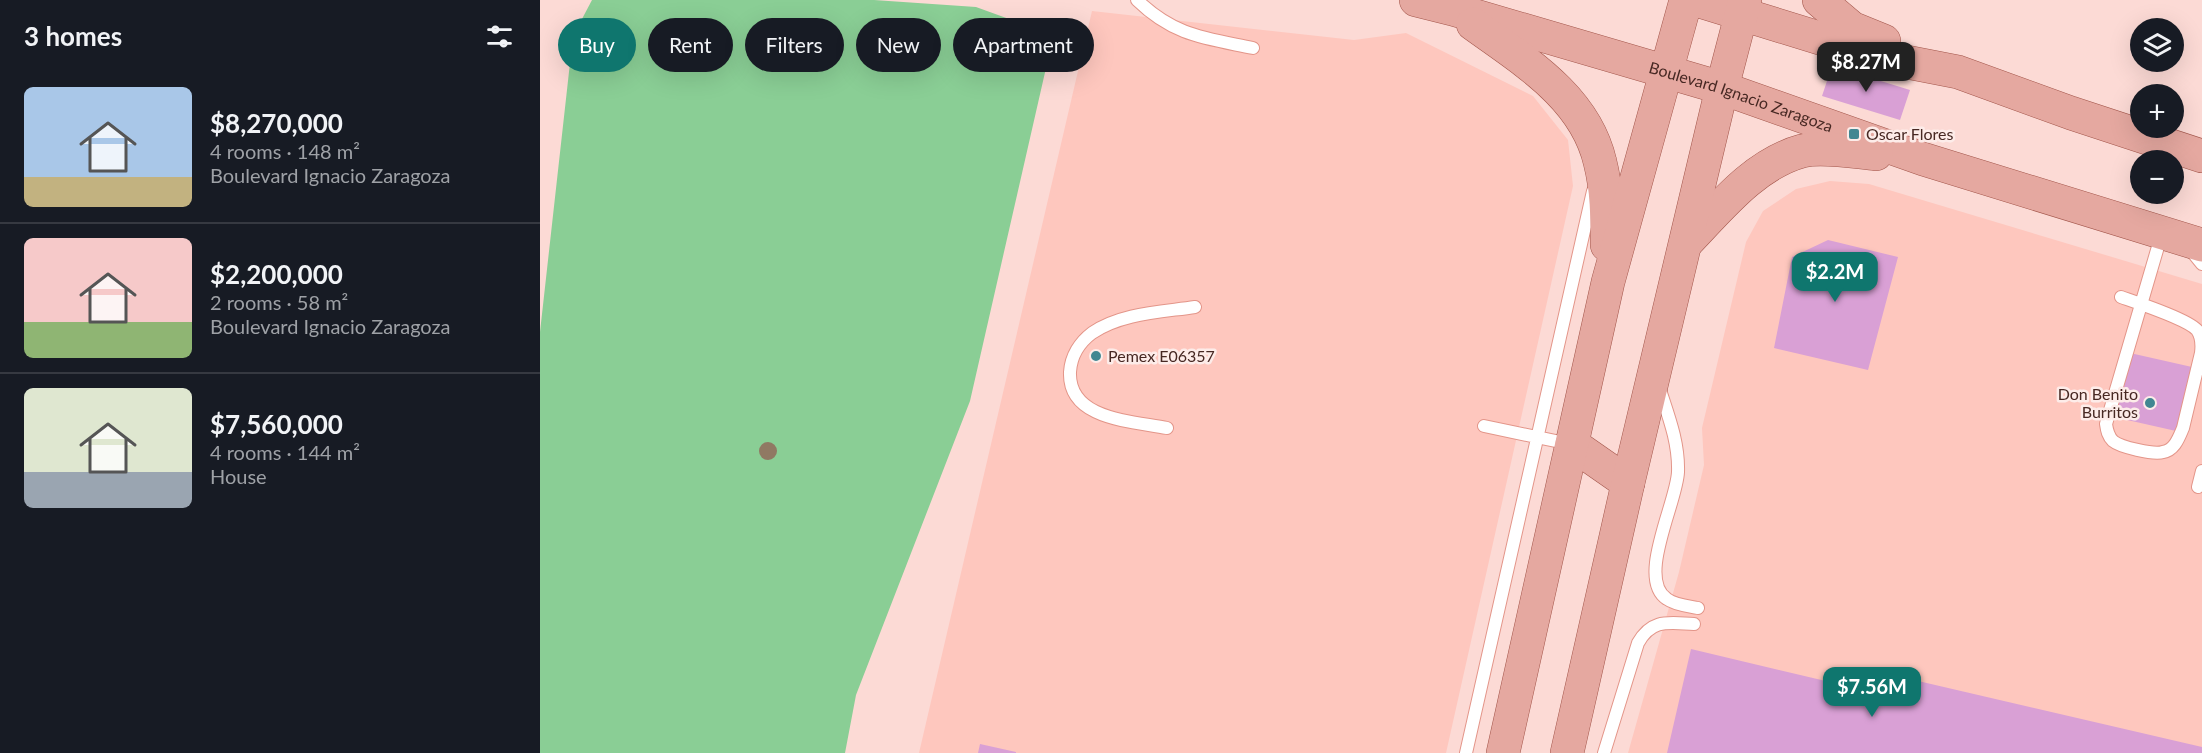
<!DOCTYPE html>
<meta charset="utf-8">
<style>
body{margin:0;font-family:Lato,sans-serif;background:#20242c;color:#f1f3f6;height:100vh;display:flex;flex-direction:column;font-size:22px;white-space:nowrap}
*{box-sizing:border-box;margin:0}
p{font-size:20px;color:#9ea1a6}
.icon{flex:none;width:33px;height:33px;fill:none;stroke:currentColor;stroke-width:2;stroke-linecap:round;stroke-linejoin:round}
.map{position:relative;flex:1;overflow:hidden}
.panel{display:flex;flex-direction:column;background:#171b24;width:540px}
.panel>*{flex:none}
.top-card{position:absolute;left:18px;top:18px;width:570px;height:54px;display:flex;gap:12px}
.buttons{position:absolute;left:1590px;top:18px;display:grid;gap:12px}
.buttons a{display:grid;place-items:center;width:54px;height:54px;border-radius:50%;background:#171b24;box-shadow:0 6px 24px #0002;font-size:30px}
.price{position:absolute;translate:-50% -51px;padding:0 14px;border-radius:12px;background:#0f766e;color:#fff;font-size:20px;line-height:39px;filter:drop-shadow(0 2px 3px #0008)}
.price::after{content:'';position:absolute;left:50%;top:36px;width:18px;height:14px;margin-left:-9px;background:inherit;clip-path:polygon(0 0,100% 0,50% 100%)}
.price.current{background:#222;color:#fff}
ul{padding:0;list-style:none}
li{display:flex;align-items:center;gap:18px;height:150px;padding:0 24px}
li+li{border-top:2px solid #363941}
li span{display:grid;place-items:center;flex:none;width:168px;height:120px;border-radius:9px;color:#555}
li>.icon{margin-inline-start:auto}
span .icon{width:72px;height:72px;fill:#fffc;stroke-width:1}
li b{font-size:26px}
h2{display:flex;justify-content:space-between;align-items:center;height:72px;padding:0 24px;font-size:26px}
.tag{padding:0 21px;border-radius:27px;background:#171b24;box-shadow:0 6px 24px #0002;font-size:21px;line-height:54px}
.tag.current{background:#0f766e;color:#fff}
main{display:flex;flex:1;min-height:0}
.map>svg:first-child{display:block}
</style>
<main>
<section class="panel">
<h2>3 homes<svg class="icon" aria-label="filters" viewBox="0 0 24 24"><path d="M4 7h16M4 17h16"/><circle cx="9" cy="7" r="2"/><circle cx="15" cy="17" r="2"/></svg></h2>
<ul>
<li><span style="background:linear-gradient(#a9c7e8 75%,#c2b280 0)"><svg class="icon" aria-label="home" viewBox="0 0 24 24"><path d="M3 11l9-7 9 7M6 9v11h12V9"/></svg></span><div><b>$8,270,000</b><p>4 rooms · 148 m²</p><p>Boulevard Ignacio Zaragoza</p></div></li>
<li><span style="background:linear-gradient(#f6c9c9 70%,#8fb573 0)"><svg class="icon" aria-label="home" viewBox="0 0 24 24"><path d="M3 11l9-7 9 7M6 9v11h12V9"/></svg></span><div><b>$2,200,000</b><p>2 rooms · 58 m²</p><p>Boulevard Ignacio Zaragoza</p></div></li>
<li><span style="background:linear-gradient(#dfe7d0 70%,#9aa5b1 0)"><svg class="icon" aria-label="home" viewBox="0 0 24 24"><path d="M3 11l9-7 9 7M6 9v11h12V9"/></svg></span><div><b>$7,560,000</b><p>4 rooms · 144 m²</p><p>House</p></div></li>
</ul>
</section>
<div class="map">
<svg width="1662" height="753" viewBox="0 0 1662 753">
<rect width="100%" height="100%" fill="#fcdad5"/>
<path fill="#fec7be" d="M552,11L814,40L866,33L993,96L1028,140L1033,186L906,753H379Z
M1290,181L1329,184L1662,284V753H1088L1139,572L1164,465L1162,428L1206,242L1223,211L1256,189Z"/>
<path fill="#8ace95" d="M52,0H334L436,7L502,31L506,68L430,401L316,695L305,753H0V332L33,36Z"/>
<path fill="#d9a0d5" d="M1292,66L1370,90L1360,120L1282,96Z
M1288,240L1358,257L1328,370L1234,348L1252,257Z
M1590,353L1652,367L1636,431L1574,417Z
M1151,649L1311,687L1318,667L1662,747V753H1127Z
M440,744L476,752V753H438Z"/>
<g fill="none" stroke-linecap="round" stroke-linejoin="round">
<defs>
<path id="lane" d="M597,0C634,36 665,38 713,48
M1649,248L1662,264
M1581,297C1598,303 1647,319 1657,330C1662,337 1662,345 1661,353L1643,428C1639,437 1635,450 1623,452C1614,455 1580,447 1573,441C1568,436 1567,431 1566,424L1622,233
M1119,387C1128,415 1139,442 1138,472C1137,502 1096,579 1127,599C1135,605 1148,606 1158,608
M944,426L1030,444
M627,428C592,421 528,420 530,372C531,356 540,342 552,333C581,313 622,312 655,307
M1658,487L1662,471
M926,753L1053,191
M1064,753L1098,643C1112,618 1129,623 1154,624"/>
<g id="primary">
<path id="s1" d="M876,0L912,9L1182,88L1383,159L1662,245"/>
<path d="M1156,0L1341,57L1418,72L1531,113L1662,156"/>
<path d="M1279,0L1312,28L1344,41"/>
<path d="M933,24C984,61 1045,97 1060,162C1067,189 1067,217 1067,245"/>
<path d="M1146,243C1179,209 1214,164 1262,151C1282,146 1316,152 1336,154"/>
<path d="M1032,444L1088,483"/>
<path d="M963,753L1068,282L1146,0"/>
<path d="M1027,753L1088,483L1182,88L1205,0"/>
</g>
</defs>
<use href="#lane" stroke="#e39589" stroke-width="14"/>
<use href="#primary" stroke="#a3564b" stroke-width="34"/>
<use href="#lane" stroke="#fff" stroke-width="12"/>
<use href="#primary" stroke="#e5a8a0" stroke-width="33"/>
</g>
<circle fill="#907963" cx="228" cy="451" r="9"/>
<g fill="#418792" stroke="#fdece9" stroke-width="2">
<rect x="1308" y="128" width="12" height="12" rx="3"/>
<circle cx="556" cy="356" r="6"/>
<circle cx="1610" cy="403" r="6"/>
</g>
<g text-anchor="middle" stroke-width="5" stroke-linejoin="round" paint-order="stroke">
<g font-size="16" fill="#472823" stroke="#fdece9">
<text dy="6" stroke="none"><textPath href="#s1" startOffset="339">Boulevard Ignacio Zaragoza</textPath></text>
</g>
<g font-size="16" fill="#472823" stroke="#fdece9" text-anchor="start">
<text x="1326" y="140">Oscar Flores</text>
<text x="568" y="362">Pemex E06357</text>
<text x="1598" y="400" text-anchor="end">Don Benito<tspan x="1598" dy="18">Burritos</tspan></text>
</g>
</g>
</svg>
<div class="buttons">
<a><svg class="icon" aria-label="layers" viewBox="0 0 24 24"><path d="M12 4l9 5-9 5-9-5zM3 14l9 5 9-5"/></svg></a>
<a>+</a>
<a>−</a>
</div>
<b class="price current" style="left:1326px;top:93px">$8.27M</b>
<b class="price" style="left:1295px;top:303px">$2.2M</b>
<b class="price" style="left:1332px;top:718px">$7.56M</b>
<div class="top-card">
<a class="tag current">Buy</a>
<a class="tag">Rent</a>
<a class="tag">Filters</a>
<a class="tag">New</a>
<a class="tag">Apartment</a>
</div>
</div>
</main>
